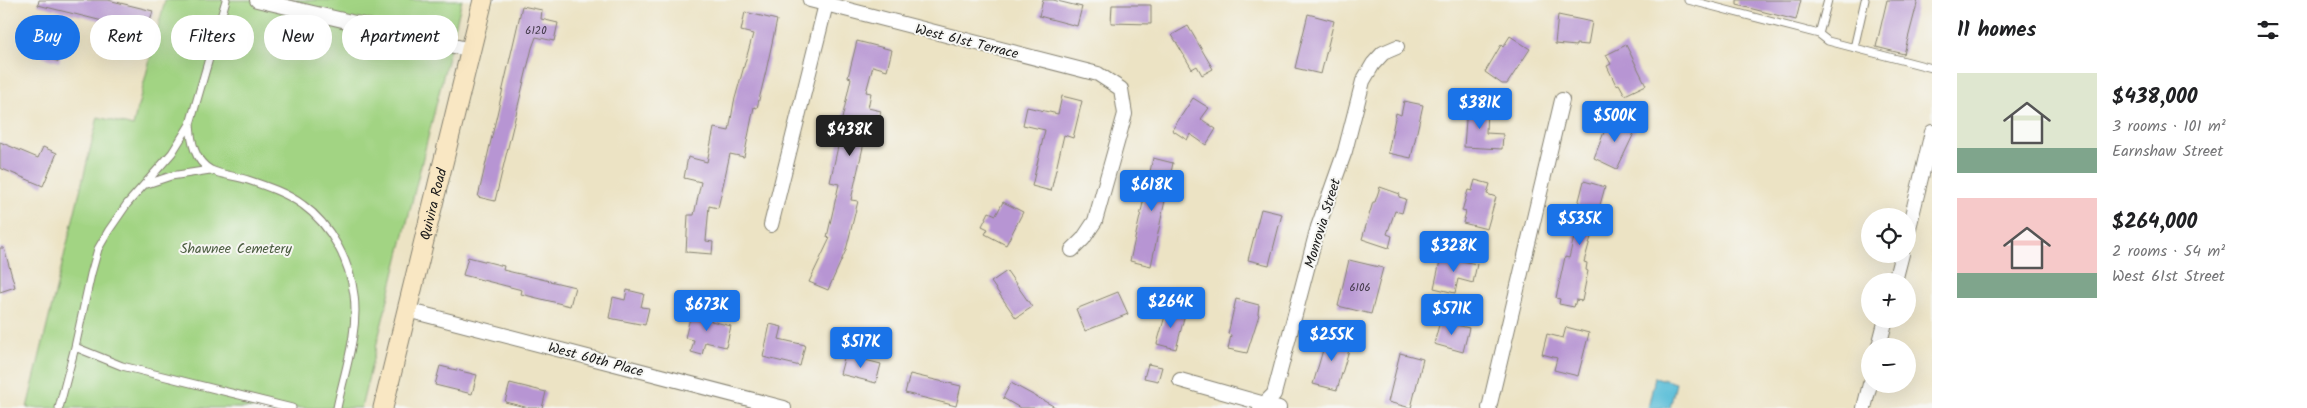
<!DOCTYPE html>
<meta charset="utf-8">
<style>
body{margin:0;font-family:Kalam,sans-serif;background:#f2f2f2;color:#202124;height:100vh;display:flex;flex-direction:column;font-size:19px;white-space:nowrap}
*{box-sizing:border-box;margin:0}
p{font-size:16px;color:#757577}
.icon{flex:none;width:28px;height:28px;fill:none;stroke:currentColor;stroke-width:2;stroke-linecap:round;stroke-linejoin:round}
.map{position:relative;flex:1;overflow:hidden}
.panel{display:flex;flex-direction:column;background:#fff;width:375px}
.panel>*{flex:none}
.banner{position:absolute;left:15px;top:15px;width:475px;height:45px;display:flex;gap:10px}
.controls{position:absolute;left:1861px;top:208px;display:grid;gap:10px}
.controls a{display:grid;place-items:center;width:55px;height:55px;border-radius:50%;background:#fff;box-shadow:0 5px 20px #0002;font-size:25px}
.price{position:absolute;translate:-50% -42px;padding:0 11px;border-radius:5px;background:#1a73e8;color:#fff;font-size:16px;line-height:32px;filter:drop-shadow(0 1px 2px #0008)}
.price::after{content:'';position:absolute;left:50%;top:30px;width:15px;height:11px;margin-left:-8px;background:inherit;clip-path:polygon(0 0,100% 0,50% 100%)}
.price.selected{background:#222;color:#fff}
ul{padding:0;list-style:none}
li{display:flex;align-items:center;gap:15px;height:125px;padding:0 25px}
li span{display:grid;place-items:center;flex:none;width:140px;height:100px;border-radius:0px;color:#555}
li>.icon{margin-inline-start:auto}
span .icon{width:60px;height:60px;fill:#fffc;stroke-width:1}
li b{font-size:21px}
h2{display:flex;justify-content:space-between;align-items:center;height:60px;padding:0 25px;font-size:21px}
.pill{padding:0 18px;border-radius:22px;background:#fff;box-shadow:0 5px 20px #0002;font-size:18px;line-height:45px}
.pill.selected{background:#1a73e8;color:#fff}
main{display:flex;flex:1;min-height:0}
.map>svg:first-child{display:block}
</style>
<main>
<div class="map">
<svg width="1932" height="408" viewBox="0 0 1932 408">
<rect width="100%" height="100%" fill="#f6f6f2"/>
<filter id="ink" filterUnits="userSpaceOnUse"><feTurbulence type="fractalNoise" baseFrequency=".02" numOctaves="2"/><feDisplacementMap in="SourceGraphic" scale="10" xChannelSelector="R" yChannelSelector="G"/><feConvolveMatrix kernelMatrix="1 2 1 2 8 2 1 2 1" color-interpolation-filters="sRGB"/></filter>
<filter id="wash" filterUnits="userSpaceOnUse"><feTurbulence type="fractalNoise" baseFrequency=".0096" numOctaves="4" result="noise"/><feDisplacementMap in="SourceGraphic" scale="20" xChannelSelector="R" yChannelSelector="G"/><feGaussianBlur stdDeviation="1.12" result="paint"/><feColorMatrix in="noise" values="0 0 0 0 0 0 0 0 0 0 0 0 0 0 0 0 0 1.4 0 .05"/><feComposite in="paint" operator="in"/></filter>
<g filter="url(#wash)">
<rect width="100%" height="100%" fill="#ece3c4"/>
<path fill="#a2d483" stroke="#5f7850" d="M165,0H462L361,408H27L98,117L133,126Z"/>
<path fill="#5abed8" stroke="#3b6d7a" d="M1655,377L1676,383L1670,408H1648Z"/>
<g id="blocks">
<path fill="#b795d3" d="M39,0H108L153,11L147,32L38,5Z
M1043,0H1053L1082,7L1077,26L1039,16Z
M1737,0H1801L1796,20L1737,5Z
M1887,0H1918L1904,54L1876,47Z
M1112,5H1151V24L1111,23Z
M522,6L542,10L541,19L558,23L554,41L536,37L532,48L495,201L478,197Z
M745,12L777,20L766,71L757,108L754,107L744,157L730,154L718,208L709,206L706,241L713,242L712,254L686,252L688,215H694L701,182L684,178L688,157L707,162L714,128L729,131L734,102L753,34L741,31Z
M1308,14L1334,21L1321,74L1295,68Z
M1558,15L1592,22L1588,45L1576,44V46L1555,44Z
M1188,26L1213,69L1202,75L1197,66L1192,69L1172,35Z
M1510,36L1530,49L1507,84H1502L1485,72L1501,45L1503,47Z
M48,38L64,42L59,62L42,57Z
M857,41L892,50L887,70L873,66L866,92L871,93L868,108L881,111L875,136L866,134L851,200L858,201L846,250L828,290L809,282L830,238L827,237L839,184L830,182L842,129L840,128L851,78L848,77Z
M1626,45L1646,85L1625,95L1619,84L1616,85L1607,66L1611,64L1606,55Z
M1062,96L1082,101L1073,138L1064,135L1051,191L1032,186L1045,130L1023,125L1027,107L1058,114Z
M1193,98L1209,108L1201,119L1216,129L1206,145L1190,134L1187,140L1172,130Z
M1404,101L1423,105L1411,158L1388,153L1396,113L1401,115Z
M1467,106L1487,107L1486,133L1503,134L1502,149L1464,147Z
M1613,120H1618L1636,129L1617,169L1594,158L1606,127L1609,129Z
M0,142L38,158L43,147L57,153L43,186L0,168Z
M1153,158L1173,163L1151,266L1130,261Z
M1475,180L1490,184L1487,194L1496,197L1487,229L1463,223L1466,212L1462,211L1468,190L1472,191Z
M1584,181L1605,187L1584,262L1587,263L1586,270L1588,271L1582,301L1576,300L1574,307L1559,304L1560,299L1556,298L1565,257L1569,258L1575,233L1571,232Z
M1380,187L1400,194L1399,197L1406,199L1402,213L1395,211L1387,234L1392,236L1389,248L1362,239L1373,202H1375Z
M1003,202L1023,212L1006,245L985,234L988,229L982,226L989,212L996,215Z
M1261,209L1282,214L1269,265L1248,260Z
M0,248H4L15,287L0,292Z
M1442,252L1461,258V261L1477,264L1473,283L1458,279L1455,293L1434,288Z
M468,257L504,266L503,270L575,287L570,306L521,294L522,290L463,275Z
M1349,260L1383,268L1371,314L1338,306Z
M1007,271L1032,307L1016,318L991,282Z
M627,290L644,294L641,307L649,308L645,325L609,318L613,297L625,300Z
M1118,292L1128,314L1085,331L1076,309Z
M1236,299L1259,305L1258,314L1259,315L1247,353L1228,349L1231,335L1228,334Z
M701,307L713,310L711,321L731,326L726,347L705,342L702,355L691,352L694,340L685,338L690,318L698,320Z
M1167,309L1185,314L1176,349L1157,344Z
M1440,321L1469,328L1463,352L1434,344Z
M770,324L782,327L779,339L805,345L800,366L763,357Z
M1566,327L1589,333L1578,376L1554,370L1557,358L1542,354L1547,334L1563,338Z
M1328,333L1352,340L1337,390L1313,384Z
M1400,353L1423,359L1411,408L1388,402Z
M845,355L881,364L876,383L840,374Z
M1148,364L1162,367L1158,381L1144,378Z
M440,366L477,375L472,394L435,385Z
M910,374L961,386L956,406L905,393Z
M510,383L546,392L542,408H529L505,402Z
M1011,383L1057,408H1020L1003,398Z"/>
</g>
</g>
<g filter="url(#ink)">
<use href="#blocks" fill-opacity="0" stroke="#848070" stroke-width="1"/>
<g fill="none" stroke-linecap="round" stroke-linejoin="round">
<defs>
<path id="service" d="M226,0L190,124L172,153L127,204L109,230L98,249L91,274L75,347L122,366L292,408
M1688,0L1819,34
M1828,0L1819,34L1828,41L1932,68
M1854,48L1865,0
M190,124C191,140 194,161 211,170C221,175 236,176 248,180C266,186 287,193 303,205C331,225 350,262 354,295C359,332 344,373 337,408
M147,184L171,176L210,170
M59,408L75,347"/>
<path id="minor" d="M257,0L471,50
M810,0L1098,74L1121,89L1125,114L1095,221L1083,239L1072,250
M771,225L826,4
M1908,232L1932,132
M1895,281L1902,254
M407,310L784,408
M1879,346L1886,319
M1180,380L1279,408
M1260,408L1274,394L1318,227L1345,151L1363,81L1373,64L1383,53L1397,47
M1489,408L1562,100
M1864,408L1870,384"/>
<g id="secondary">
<path id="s1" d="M383,408L483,0"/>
</g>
</defs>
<use href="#service" stroke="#848070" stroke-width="9"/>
<use href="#minor" stroke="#848070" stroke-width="16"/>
<use href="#secondary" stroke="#848070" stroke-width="21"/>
<use href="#service" stroke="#fff" stroke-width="7"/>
<use href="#minor" stroke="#fff" stroke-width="14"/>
<use href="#secondary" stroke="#f9e7c3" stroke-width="19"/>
</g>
</g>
<g text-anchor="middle" stroke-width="4" stroke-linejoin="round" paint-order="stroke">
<g font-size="11" fill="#433a4a">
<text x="536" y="34">6120</text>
<text x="1360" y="291">6106</text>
</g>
<g font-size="14" fill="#1c1c1c" stroke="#f6f6f2">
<text transform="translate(967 41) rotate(14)" y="5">West 61st Terrace</text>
<text dy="5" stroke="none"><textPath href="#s1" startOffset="210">Quivira Road</textPath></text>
<text transform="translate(1322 223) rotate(-73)" y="5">Monrovia Street</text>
<text transform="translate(596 359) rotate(15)" y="5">West 60th Place</text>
</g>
<g font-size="14" fill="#4b5c40" stroke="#f6f6f2">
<text x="236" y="253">Shawnee Cemetery</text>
</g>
</g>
</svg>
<div class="controls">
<a><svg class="icon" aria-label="locate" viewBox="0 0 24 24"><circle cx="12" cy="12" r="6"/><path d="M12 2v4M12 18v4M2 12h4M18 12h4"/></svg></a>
<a>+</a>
<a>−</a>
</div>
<b class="price" style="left:1480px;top:130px">$381K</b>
<b class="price" style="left:1615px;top:143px">$500K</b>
<b class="price selected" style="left:850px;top:157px">$438K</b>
<b class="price" style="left:1152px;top:212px">$618K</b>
<b class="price" style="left:1580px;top:246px">$535K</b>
<b class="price" style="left:1454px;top:273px">$328K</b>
<b class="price" style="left:1171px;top:329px">$264K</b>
<b class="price" style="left:707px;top:332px">$673K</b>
<b class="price" style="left:1452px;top:336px">$571K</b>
<b class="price" style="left:1332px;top:362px">$255K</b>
<b class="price" style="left:861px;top:369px">$517K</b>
<div class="banner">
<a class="pill selected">Buy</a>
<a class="pill">Rent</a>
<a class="pill">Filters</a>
<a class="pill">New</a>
<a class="pill">Apartment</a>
</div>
</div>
<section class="panel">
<h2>11 homes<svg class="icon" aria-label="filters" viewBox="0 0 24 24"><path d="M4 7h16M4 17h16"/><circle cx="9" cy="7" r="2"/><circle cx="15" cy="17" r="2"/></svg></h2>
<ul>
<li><span style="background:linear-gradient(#dfe7d0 75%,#7fa58c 0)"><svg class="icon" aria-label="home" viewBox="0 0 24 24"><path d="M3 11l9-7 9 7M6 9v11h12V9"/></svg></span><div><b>$438,000</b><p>3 rooms · 101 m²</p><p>Earnshaw Street</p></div></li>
<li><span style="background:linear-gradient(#f6c9c9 75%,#7fa58c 0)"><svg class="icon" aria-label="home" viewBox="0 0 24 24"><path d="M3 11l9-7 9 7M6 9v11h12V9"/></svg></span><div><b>$264,000</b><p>2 rooms · 54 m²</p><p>West 61st Street</p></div></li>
</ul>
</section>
</main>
